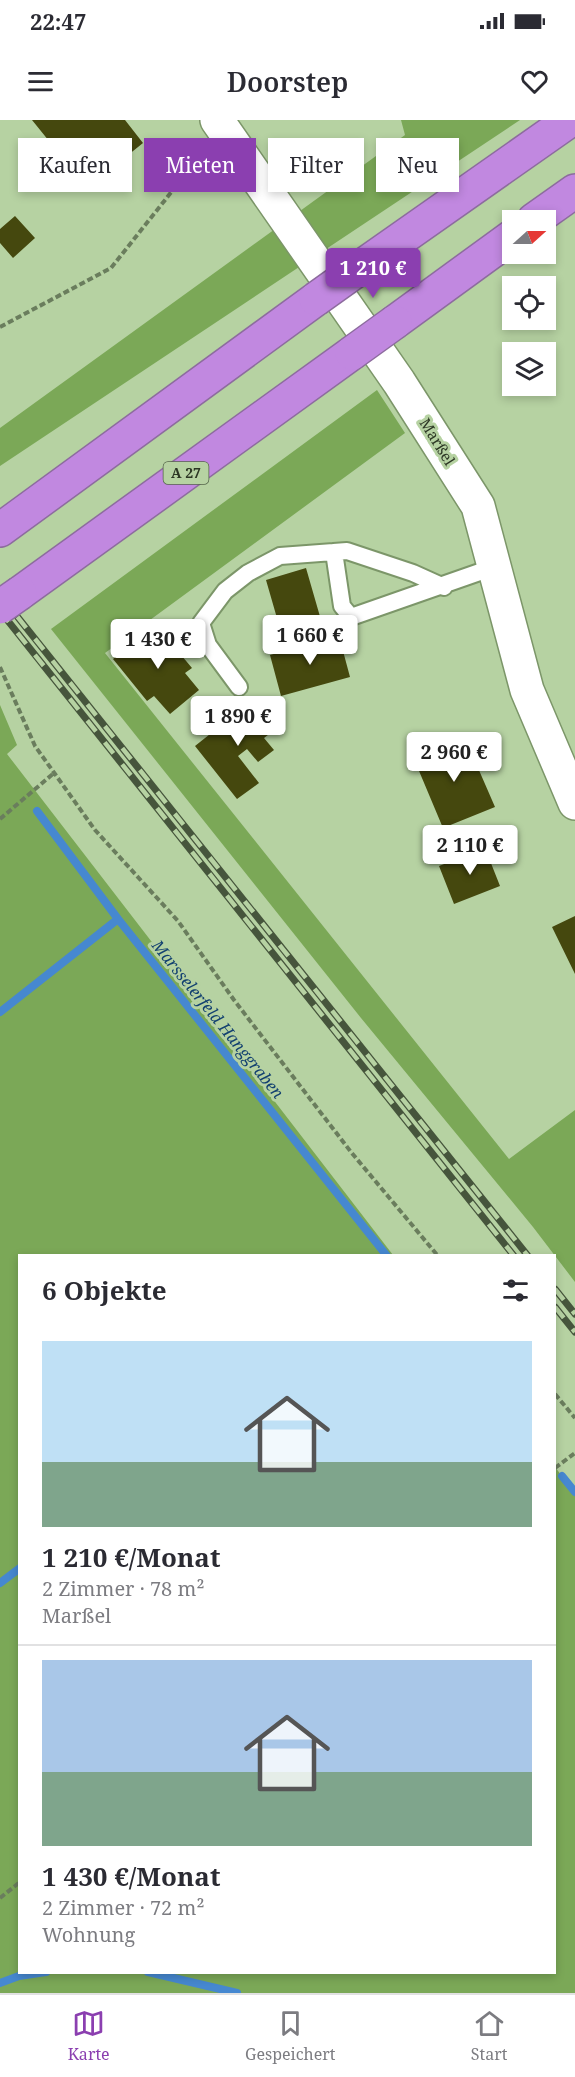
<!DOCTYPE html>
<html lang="de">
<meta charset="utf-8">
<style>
body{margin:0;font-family:"Noto Serif",serif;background:#f7f7f7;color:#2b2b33;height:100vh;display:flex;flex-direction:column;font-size:22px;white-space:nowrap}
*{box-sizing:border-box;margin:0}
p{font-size:20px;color:#7c7c81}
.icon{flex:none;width:33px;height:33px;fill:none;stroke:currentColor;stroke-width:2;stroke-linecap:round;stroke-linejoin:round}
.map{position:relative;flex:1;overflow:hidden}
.sheet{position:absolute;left:18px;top:1134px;width:538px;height:720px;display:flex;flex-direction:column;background:#fff;border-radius:0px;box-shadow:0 3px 9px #0003}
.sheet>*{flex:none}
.top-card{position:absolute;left:18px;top:18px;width:540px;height:54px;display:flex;gap:12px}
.needle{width:39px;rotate:69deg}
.tools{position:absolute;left:502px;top:90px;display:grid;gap:12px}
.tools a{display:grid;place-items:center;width:54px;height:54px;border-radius:0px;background:#fff;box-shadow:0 3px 9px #0003;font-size:30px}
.price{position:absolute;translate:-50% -51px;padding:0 14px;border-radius:6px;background:#fff;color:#222;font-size:20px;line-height:39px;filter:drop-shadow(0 2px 3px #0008)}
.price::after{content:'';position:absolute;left:50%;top:36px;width:18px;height:14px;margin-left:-9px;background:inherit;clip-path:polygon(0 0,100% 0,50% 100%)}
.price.selected{background:#8b3fb0;color:#fff}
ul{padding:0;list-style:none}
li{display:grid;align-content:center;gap:12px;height:318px;padding:0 24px}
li+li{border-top:2px solid #e1e1e2}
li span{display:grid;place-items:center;height:186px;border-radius:0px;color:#555}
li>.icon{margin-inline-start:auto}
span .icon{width:108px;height:108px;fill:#fffc;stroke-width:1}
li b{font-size:26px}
h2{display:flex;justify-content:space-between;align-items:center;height:72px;padding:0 24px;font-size:26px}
.tag{padding:0 21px;border-radius:0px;background:#fff;box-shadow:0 3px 9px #0003;font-size:21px;line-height:54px}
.tag.selected{background:#8b3fb0;color:#fff}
.status{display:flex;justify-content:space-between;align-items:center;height:42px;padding:0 30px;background:#fff;direction:ltr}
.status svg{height:16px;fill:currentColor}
header{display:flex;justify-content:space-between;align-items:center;height:78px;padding:0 24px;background:#fff;font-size:27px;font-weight:600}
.menu{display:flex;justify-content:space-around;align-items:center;height:84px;border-top:2px solid #e1e1e2;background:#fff;font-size:16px;color:#7c7c81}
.menu a{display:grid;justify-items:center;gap:3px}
.menu .selected{color:#8b3fb0}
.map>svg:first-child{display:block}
</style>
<div class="status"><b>22:47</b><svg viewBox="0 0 49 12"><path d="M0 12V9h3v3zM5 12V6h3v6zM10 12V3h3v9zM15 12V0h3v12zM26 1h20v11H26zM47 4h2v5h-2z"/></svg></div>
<header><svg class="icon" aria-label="menu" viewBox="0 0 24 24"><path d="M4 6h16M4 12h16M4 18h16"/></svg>Doorstep<svg class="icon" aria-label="heart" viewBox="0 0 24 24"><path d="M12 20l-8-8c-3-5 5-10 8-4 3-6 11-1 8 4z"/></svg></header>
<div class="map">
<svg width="575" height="1873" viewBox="0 0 575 1873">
<rect width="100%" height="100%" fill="#b6d2a2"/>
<path fill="#7ba857" d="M401,0H520L0,346V308L405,15Z
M377,270L405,313L105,533L509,1039L575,990V1162L533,1107L361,898L51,509Z
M0,585L17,625L7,634L393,1135L20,1136V1852H555V1347L575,1373V1873H0Z"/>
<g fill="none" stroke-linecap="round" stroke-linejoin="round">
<path stroke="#4688d0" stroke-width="8" d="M37,691L118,799
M0,892L118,799L387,1136
M562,1356L575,1372
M0,1463L20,1448
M148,1852L237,1873
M0,1863L19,1856L46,1852"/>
</g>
<path fill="#45480e" d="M32,0H125L143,23L87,68Z
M15,96L35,118L13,138L0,123V109Z
M306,448L321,500L281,512L266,460Z
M155,504L192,548L185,553L199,570L170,594L154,576L147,581L113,539Z
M339,516L350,557L281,576L270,535Z
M254,579L277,608L264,618L274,630L258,642L247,629L238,636L259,663L237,679L195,626Z
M465,618L495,687L443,708L414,639Z
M485,728L500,766L454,784L439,746Z
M575,796V854L552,807Z"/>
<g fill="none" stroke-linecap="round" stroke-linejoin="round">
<defs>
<path id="lane" d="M334,432L342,486L351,497L494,447
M239,567L208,525L201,503L225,471L248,453L280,436L347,431L413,453L444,467"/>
<path id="street" d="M217,0L399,262L478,386L527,570L575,683"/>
<path id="highway" d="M534,100L575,71
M358,149L570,0
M395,202L513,116
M0,410L316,179
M20,473L352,233"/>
</defs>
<use href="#lane" stroke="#7c9669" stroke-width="20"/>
<use href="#street" stroke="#7c9669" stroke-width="36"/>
<use href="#highway" stroke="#8d6c9e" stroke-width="36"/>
<path stroke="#6a7d5d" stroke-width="4" stroke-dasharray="6 3" stroke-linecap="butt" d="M0,207L111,148L204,31
M0,547L35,626L95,710L178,801L234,880L351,1032L438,1136
M0,699L54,653
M555,1274L575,1298
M555,1348L575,1333
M0,1778L20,1762"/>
<use href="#lane" stroke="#fff" stroke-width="16"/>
<use href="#street" stroke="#fff" stroke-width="33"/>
<use href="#highway" stroke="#c188e0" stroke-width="33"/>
<defs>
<path id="rail" d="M0,475L528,1136
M0,491L514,1136
M555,1169L575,1194
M555,1187L575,1212"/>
</defs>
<use href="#rail" stroke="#46553c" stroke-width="7"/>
<use href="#rail" stroke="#b6d2a2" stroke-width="4.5" stroke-dasharray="14" stroke-linecap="butt"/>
<defs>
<path id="highway-bridge" d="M316,179L358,149
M352,233L395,202
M0,487L20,473"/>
</defs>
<use href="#highway-bridge" stroke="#8d6c9e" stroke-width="36" stroke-linecap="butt"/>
<use href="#highway-bridge" stroke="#c188e0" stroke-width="33"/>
</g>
<g text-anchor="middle" stroke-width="6" stroke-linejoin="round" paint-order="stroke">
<rect fill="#b6d2a2" stroke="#55664a" stroke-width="1.5" x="163.5" y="342" width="45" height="22" rx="4.5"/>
<g font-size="14" font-weight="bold" fill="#2c3724">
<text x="186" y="358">A 27</text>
</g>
<g font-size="15" fill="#2c3724" stroke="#b6d2a2">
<text transform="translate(437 322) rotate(58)" y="5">Marßel</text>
</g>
<g font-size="16" font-style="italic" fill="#134170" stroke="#b6d2a2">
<text transform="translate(218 899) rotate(51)" y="6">Marsselerfeld Hanggraben</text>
</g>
</g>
</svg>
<div class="tools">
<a><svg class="needle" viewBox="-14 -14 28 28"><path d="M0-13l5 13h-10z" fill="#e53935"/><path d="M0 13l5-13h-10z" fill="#7c7c81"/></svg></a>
<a><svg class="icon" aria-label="locate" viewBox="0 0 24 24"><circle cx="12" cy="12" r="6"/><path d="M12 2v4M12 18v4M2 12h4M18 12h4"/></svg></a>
<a><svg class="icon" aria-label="layers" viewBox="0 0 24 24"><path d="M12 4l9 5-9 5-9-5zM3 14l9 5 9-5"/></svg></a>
</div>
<b class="price selected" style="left:373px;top:179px">1 210 €</b>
<b class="price" style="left:310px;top:546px">1 660 €</b>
<b class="price" style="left:158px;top:550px">1 430 €</b>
<b class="price" style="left:238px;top:627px">1 890 €</b>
<b class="price" style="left:454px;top:663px">2 960 €</b>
<b class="price" style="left:470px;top:756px">2 110 €</b>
<div class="top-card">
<a class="tag">Kaufen</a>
<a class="tag selected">Mieten</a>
<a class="tag">Filter</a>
<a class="tag">Neu</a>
</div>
<section class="sheet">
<h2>6 Objekte<svg class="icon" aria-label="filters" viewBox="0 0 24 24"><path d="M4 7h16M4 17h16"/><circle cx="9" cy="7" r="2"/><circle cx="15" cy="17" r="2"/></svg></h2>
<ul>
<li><span style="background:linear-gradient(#bfe0f5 65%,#7fa58c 0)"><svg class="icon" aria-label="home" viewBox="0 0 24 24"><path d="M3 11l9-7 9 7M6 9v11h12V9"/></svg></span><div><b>1 210 €/Monat</b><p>2 Zimmer · 78 m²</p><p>Marßel</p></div></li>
<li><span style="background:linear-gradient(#a9c7e8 60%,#7fa58c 0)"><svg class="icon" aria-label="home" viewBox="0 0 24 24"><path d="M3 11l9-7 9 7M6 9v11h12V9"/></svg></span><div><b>1 430 €/Monat</b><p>2 Zimmer · 72 m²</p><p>Wohnung</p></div></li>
</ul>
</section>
</div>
<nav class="menu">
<a class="selected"><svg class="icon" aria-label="map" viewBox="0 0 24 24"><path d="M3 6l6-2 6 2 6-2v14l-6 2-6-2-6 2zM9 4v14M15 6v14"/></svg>Karte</a>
<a><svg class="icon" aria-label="saved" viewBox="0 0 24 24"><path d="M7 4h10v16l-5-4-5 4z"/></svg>Gespeichert</a>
<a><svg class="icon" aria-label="home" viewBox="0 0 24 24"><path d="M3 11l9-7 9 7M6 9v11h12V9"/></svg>Start</a>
</nav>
